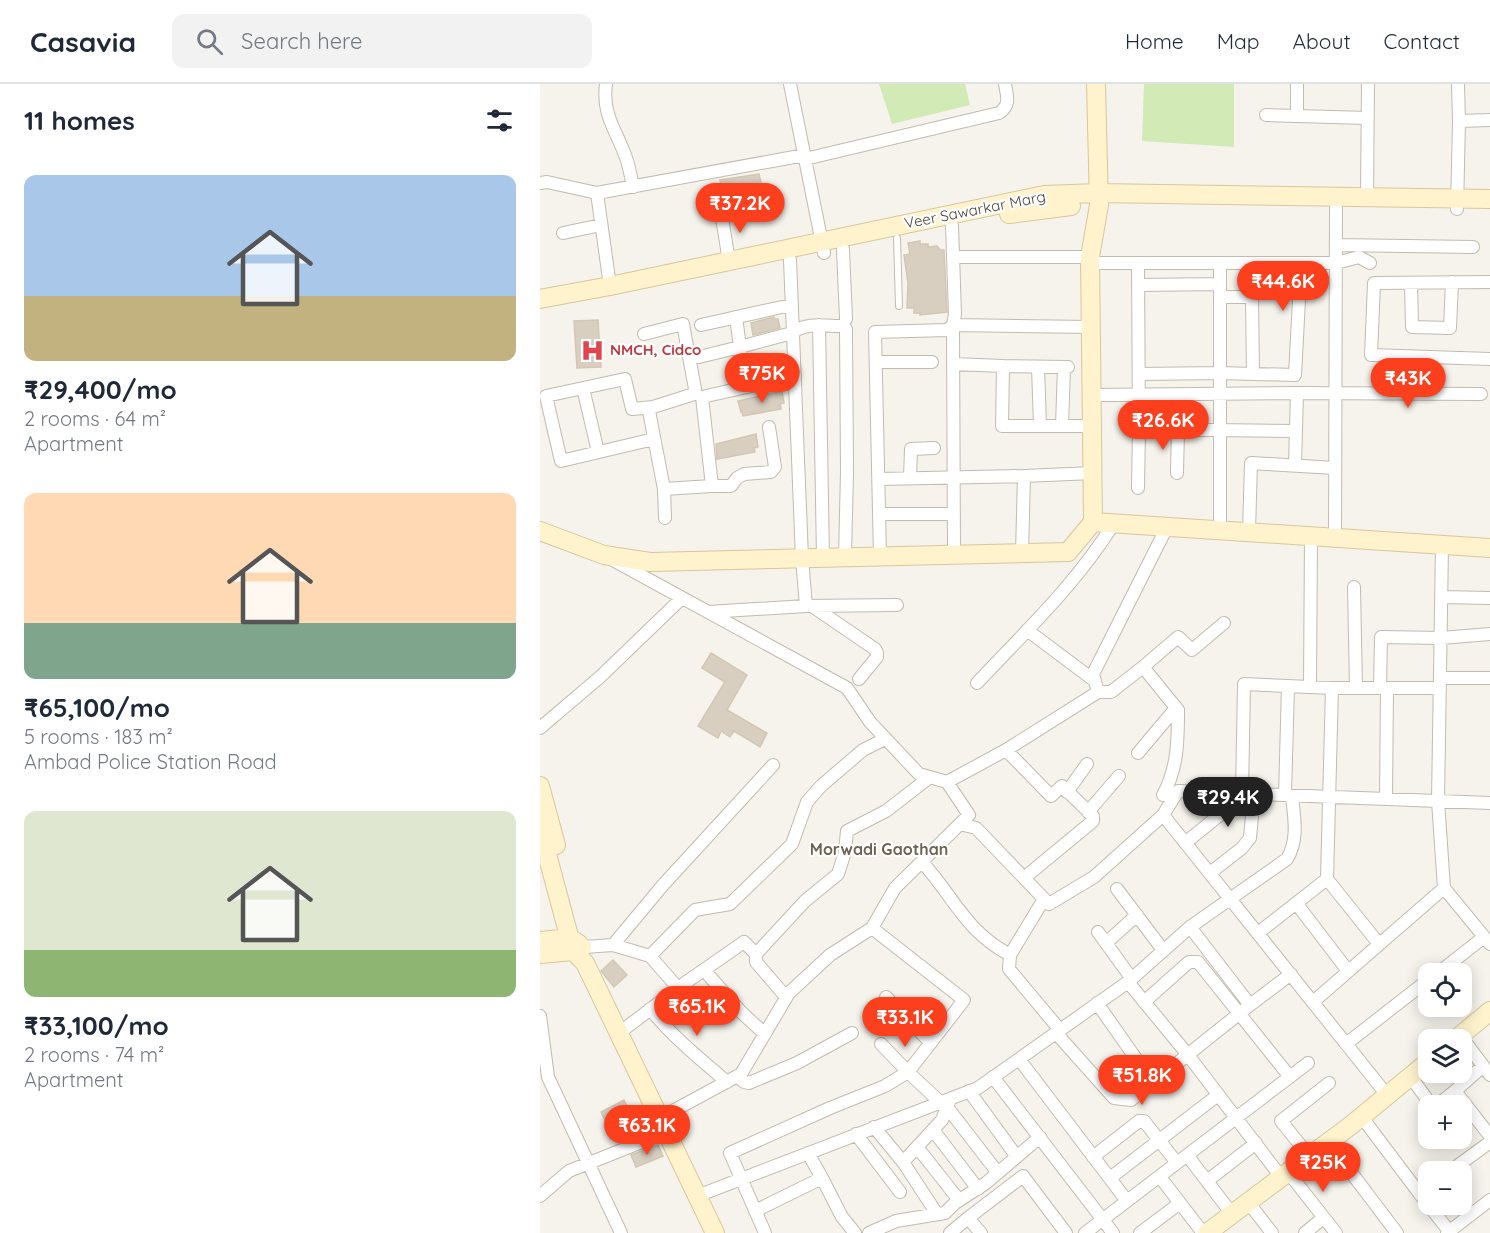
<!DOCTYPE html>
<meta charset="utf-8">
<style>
body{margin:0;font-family:Quicksand,sans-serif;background:#f2f2f3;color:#1f2937;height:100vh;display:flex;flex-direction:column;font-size:22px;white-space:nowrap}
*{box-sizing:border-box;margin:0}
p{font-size:20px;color:#747a83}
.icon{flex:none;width:33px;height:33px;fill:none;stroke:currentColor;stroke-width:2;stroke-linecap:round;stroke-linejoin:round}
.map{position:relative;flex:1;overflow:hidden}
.panel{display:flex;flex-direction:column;background:#fff;width:540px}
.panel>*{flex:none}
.fabs{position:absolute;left:878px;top:879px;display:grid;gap:12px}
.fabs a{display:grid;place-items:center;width:54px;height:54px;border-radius:12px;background:#fff;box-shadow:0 3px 15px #0003;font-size:30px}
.price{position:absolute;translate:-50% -51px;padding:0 14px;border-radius:21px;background:#fc3f1d;color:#fff;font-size:20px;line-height:39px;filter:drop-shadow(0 2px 3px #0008)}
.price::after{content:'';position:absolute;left:50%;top:36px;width:18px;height:14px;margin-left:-9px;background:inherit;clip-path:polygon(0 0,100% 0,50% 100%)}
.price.active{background:#222;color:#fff}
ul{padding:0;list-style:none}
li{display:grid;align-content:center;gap:12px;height:318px;padding:0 24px}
li span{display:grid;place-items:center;height:186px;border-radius:12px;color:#555}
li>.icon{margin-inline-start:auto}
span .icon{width:108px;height:108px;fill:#fffc;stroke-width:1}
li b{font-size:26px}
h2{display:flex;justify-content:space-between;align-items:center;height:72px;padding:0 24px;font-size:26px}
header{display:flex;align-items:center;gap:36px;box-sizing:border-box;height:84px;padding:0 30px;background:#fff;border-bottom:2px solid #e0e1e3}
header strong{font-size:28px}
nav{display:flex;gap:33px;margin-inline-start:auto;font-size:21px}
.search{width:420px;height:54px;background:#f2f2f3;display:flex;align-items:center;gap:15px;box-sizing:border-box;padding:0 21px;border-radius:12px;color:#747a83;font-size:22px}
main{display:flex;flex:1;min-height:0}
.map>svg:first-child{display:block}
</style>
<header>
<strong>Casavia</strong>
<div class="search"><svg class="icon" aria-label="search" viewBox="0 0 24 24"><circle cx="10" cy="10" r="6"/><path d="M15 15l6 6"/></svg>Search here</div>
<nav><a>Home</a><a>Map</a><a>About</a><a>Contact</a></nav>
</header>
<main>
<section class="panel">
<h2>11 homes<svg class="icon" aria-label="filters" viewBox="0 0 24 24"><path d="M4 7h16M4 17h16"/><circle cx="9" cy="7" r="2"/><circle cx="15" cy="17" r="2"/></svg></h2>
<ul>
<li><span style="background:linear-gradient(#a9c7e8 65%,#c2b280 0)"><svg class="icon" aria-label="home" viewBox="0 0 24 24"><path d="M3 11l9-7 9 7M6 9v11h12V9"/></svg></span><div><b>₹29,400/mo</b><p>2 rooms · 64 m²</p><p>Apartment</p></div></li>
<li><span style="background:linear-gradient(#ffd9b3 70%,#7fa58c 0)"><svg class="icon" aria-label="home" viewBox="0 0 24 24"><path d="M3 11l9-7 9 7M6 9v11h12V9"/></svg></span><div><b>₹65,100/mo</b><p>5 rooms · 183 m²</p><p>Ambad Police Station Road</p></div></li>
<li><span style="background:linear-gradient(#dfe7d0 75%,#8fb573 0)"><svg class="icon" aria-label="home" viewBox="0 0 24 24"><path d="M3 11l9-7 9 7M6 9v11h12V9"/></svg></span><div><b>₹33,100/mo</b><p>2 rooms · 74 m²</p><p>Apartment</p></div></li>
</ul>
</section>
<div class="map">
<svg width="950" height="1149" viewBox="0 0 950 1149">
<rect width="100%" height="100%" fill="#f6f3ec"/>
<path fill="#d2eab5" d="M339,0H425L430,21L352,40Z
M604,0H694V63L602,57Z"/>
<path fill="#d8cfc1" stroke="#d3c7b4" stroke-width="1.5" d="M219,90L223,107L221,108V114L183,120L179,102H181L180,96Z
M380,157V160H388V163L397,162L400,166H404L407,228L380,231V229H374V224H367L368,199L364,171L370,170L368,159Z
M234,233L235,235H238L240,244L213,251L211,239Z
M58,236L61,283L37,284L34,237Z
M242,307L244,319L240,320L241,325L203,332L202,327L201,328L198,317Z
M216,350L218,363L214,364L215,368L177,375L176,360Z
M171,569L207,591L187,626L227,649L220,663L194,647L190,653L181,647L178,654L158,642L185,598L162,584Z
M73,876L87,891L74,903L61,887Z
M84,1016L92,1031L68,1042L61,1028Z
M118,1061L123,1072L96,1083L91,1071Z"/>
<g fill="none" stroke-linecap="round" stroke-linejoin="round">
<defs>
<path id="lane" d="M357,154L359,222"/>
<path id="street" d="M66,0C62,30 75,44 85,71C89,81 91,92 93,103
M250,0L284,169
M757,0V32L828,34
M918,0L919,37
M726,31L757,32
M265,75L459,29C471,21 467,12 465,0
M0,99L7,98L57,109
M827,113L828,0
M917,125L919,37L950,36
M181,128L189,177
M23,149L61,141
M796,161L933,163
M303,165L306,235
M413,173H550
M250,176L262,474L266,522
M550,179H796L819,173L830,179
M950,198L834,199L831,271L950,275
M871,199L872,243L910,244L912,198
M598,201L680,200
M70,202L57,109L265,71
M680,213H712L713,290
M196,233L200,263L252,249C265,238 286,242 302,242L306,245L307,388L305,473
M161,241L251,221
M279,241L283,474
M104,250L143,240L155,305L154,310L113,323L109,327L124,405
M159,273L200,263L205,303
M336,278H392
M413,280L463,282L462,342H552
M463,282L528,283
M498,283L500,342
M599,290L680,289L755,291L761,179
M43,304L58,368
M552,311L757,309L941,310
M113,323L92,325L85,295L6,312L21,377L114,355
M522,342L524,283
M229,343L235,383L231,388L204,390L197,394L191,402H172L162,313L255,292
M599,345L756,347
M755,381L757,309
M637,389L638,345
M370,394L371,365L394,364
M339,395L484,392
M598,404L599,345L598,179
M340,430H414
M125,434L124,405L172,402
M680,446V179
M709,448L711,379L795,384
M795,454L796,124
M902,461L898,717L904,804
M482,469L484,392L553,389
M414,470L413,241L551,243
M340,472L335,248L407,246L413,241L415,230L412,142
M73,476L307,604L330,638L379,690L407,698L466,666L558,608L553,590L627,443
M814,503L816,604
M901,513L950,514
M272,522L335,565L337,569V573L319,595
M168,528L266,522L357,521
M487,546L555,597
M603,583L638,553L652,566L684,539
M900,594H950
M437,599C485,548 537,499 574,439
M770,603L771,452
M840,604L841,553L901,554L950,550
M558,608H571L603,583L638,626C638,655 638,684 623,711
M0,644L60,593L142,514
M466,666L511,712L522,702L553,732V737L484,794
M598,669L636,624
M527,708L547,680
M702,710L704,600L792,604
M745,711L748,602
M846,715L847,604
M548,728L579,692
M420,740L436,744L509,820L554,793L623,731
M645,759L687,725L690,718V709
M382,778C415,814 424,846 470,871
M670,789L702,764L710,754L714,710
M787,795L839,860
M577,805L623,866
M504,815L470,871L469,885L520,946
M756,819L808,887
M650,843L710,921
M332,844L424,916L368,988L400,1018
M558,848L592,895
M718,849L787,795L792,604H900
M566,859L597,831
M73,861L123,801L233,681
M44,863L73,861L110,872L155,826L190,820L252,760L267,718L281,702L323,666L345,655
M216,870V878L246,913
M110,872L138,904
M164,886L201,928L225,950
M897,890L944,853
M588,898L648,971L741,1093
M346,913L391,959
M604,918L649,878H658L750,993
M773,918L904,804L950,860
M557,919L613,999
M110,925C133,953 160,975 187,998
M0,932L8,993L81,1149
M79,949L145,899L204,858L216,870L265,817L298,790L305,768L307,747L346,727L390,693
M516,949L574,1014L591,1016L710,921L751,890
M920,951L950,991
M806,960L888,896
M479,975L587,1117
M943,982L915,1007L950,1052
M197,992L204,998L209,999L257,979L312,949
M870,992L892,1022
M453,993L573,1149
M429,1007L477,1073
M847,1011L623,731L638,707L950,719
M896,1022L915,1007
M407,1023L458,1089
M821,1032L879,1109L888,1103
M120,1034L201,990L249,909L290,871L332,844L355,804L429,731L407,698
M334,1043L363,1078L397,1130
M393,1046L438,1105
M316,1050L360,1108
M788,1058L857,1149
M377,1063L419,1116
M268,1069L282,1094
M647,1071L692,1130
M769,1072L741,1037L789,999
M553,1073L599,1037H604L637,1079
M363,1078L402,1036L409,1018
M748,1088L796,1149
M909,1088L950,1058
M620,1093L663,1149
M570,1094L678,1011
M667,1097L716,1059
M879,1109L909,1147
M0,1112L29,1087L127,1048
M157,1112L438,1004L588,898L650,843L747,775C759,755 754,733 752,712
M708,1118L732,1149
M215,1127L282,1094L302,1133L315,1149
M225,1149L190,1069L290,1024L345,1002L368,988L341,960
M329,1149L356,1137L405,1129L415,1119L446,1099L500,1053
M410,1149L428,1134
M441,1149L428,1134L483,1092L526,1149
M545,1149L768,979
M600,1149L640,1119
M765,1149L783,1134
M907,1149L950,1116"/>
<path id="secondary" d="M469,130L531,122
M0,215L70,202L504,111L558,109L950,115
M553,438L950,464
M0,447L64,471L110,478L528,468L553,438L550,173L559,121L556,0
M0,702L16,761
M0,744L33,867L45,879L175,1149
M0,857L30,854L39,860
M0,870L33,867L42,863
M915,956L950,927
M667,1149L810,1042L888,978"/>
</defs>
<use href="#lane" stroke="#c2bbae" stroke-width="8"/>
<use href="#street" stroke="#c2bbae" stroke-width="14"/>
<use href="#secondary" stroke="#d6c79b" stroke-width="20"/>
<use href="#lane" stroke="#fff" stroke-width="6"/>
<use href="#street" stroke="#fff" stroke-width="12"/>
<use href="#secondary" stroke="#fff3cd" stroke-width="18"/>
</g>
<defs>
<symbol id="hospital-bare" viewBox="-9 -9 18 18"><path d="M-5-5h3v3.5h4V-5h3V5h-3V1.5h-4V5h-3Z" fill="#e0444e" stroke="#fff" stroke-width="2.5" paint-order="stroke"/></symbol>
</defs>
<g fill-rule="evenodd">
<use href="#hospital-bare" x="36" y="250" width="33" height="33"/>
</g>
<g text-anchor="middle" stroke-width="4.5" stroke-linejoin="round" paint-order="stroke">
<g font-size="15" fill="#4b4439" stroke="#fff">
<text transform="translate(435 126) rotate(-11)" y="5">Veer Sawarkar Marg</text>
</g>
<g font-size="15" font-weight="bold" fill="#be3a42" stroke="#fff" text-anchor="start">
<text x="70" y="271">NMCH, Cidco</text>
</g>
<g font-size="16" font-weight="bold" fill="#6e6250" stroke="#fff">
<text x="339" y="771">Morwadi Gaothan</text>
</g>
</g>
</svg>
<div class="fabs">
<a><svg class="icon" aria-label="locate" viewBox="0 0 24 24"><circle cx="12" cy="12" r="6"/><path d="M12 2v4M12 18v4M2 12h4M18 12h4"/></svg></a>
<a><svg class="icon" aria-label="layers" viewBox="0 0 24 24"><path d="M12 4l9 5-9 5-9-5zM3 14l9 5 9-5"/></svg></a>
<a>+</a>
<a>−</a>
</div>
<b class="price" style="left:200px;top:150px">₹37.2K</b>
<b class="price" style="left:743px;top:228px">₹44.6K</b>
<b class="price" style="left:222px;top:320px">₹75K</b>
<b class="price" style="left:868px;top:325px">₹43K</b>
<b class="price" style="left:623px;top:367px">₹26.6K</b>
<b class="price active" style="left:688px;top:744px">₹29.4K</b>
<b class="price" style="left:157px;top:953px">₹65.1K</b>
<b class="price" style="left:365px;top:964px">₹33.1K</b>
<b class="price" style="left:602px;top:1022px">₹51.8K</b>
<b class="price" style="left:107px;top:1072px">₹63.1K</b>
<b class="price" style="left:783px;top:1109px">₹25K</b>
</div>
</main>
